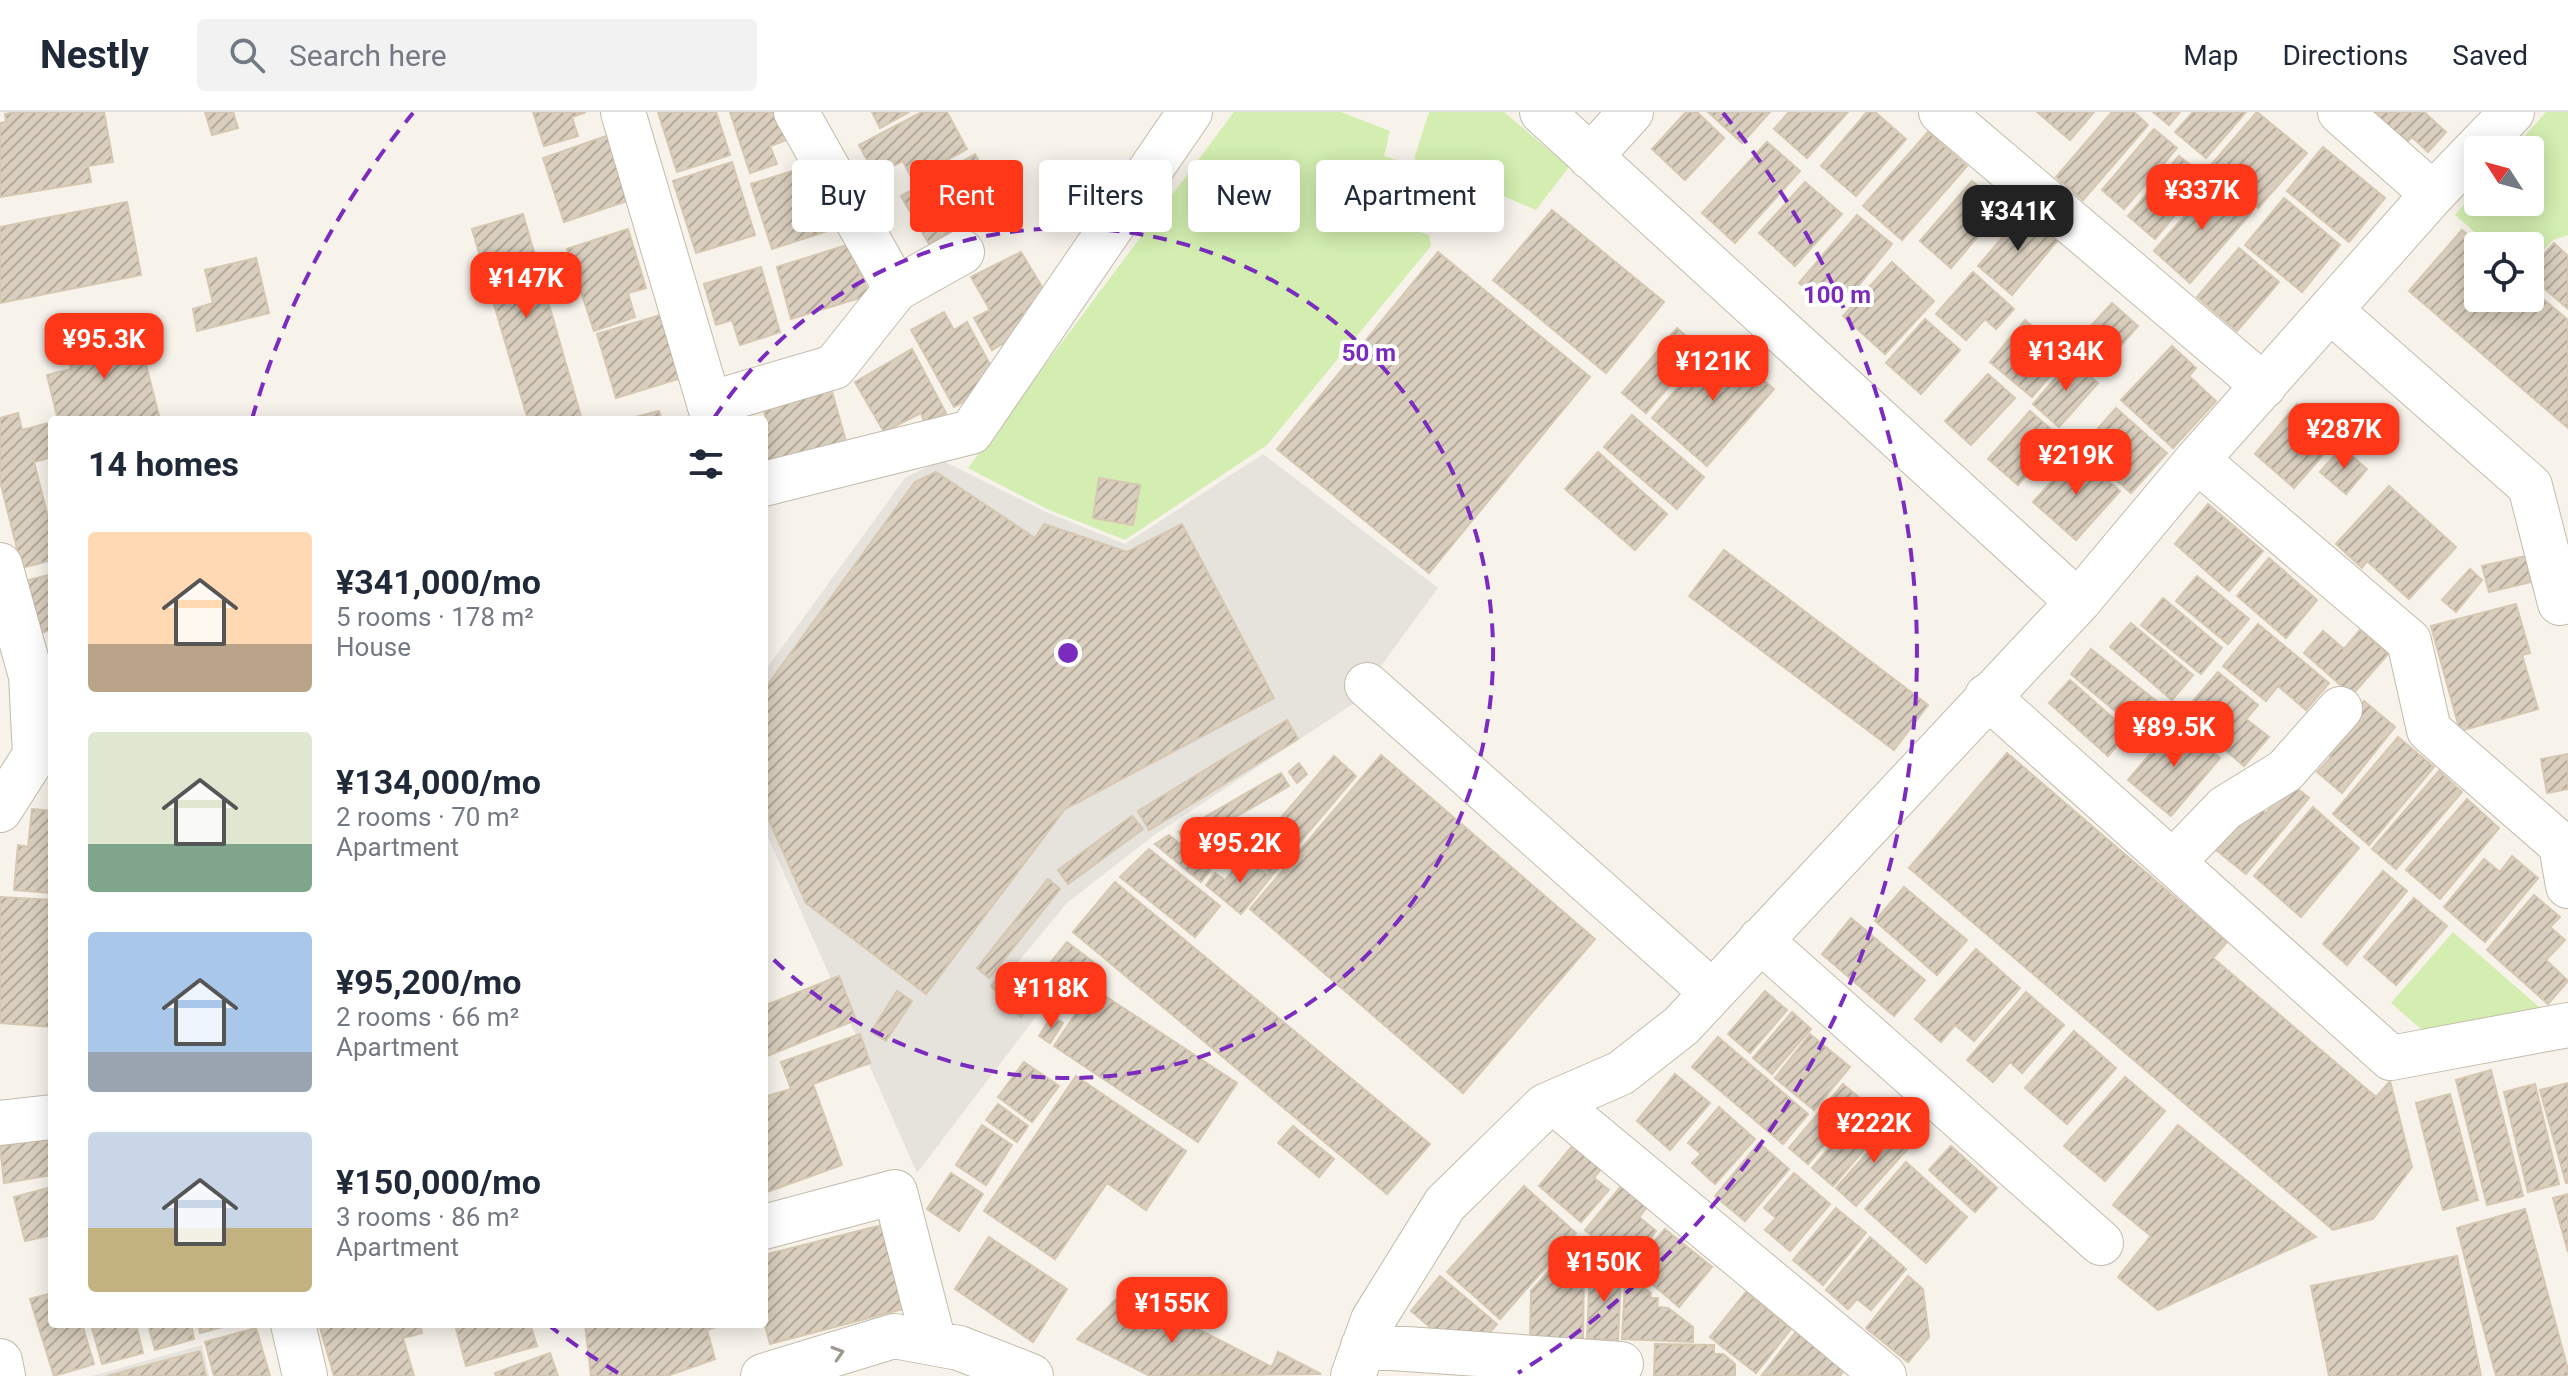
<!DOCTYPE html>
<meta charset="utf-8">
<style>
body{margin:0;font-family:Roboto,sans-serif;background:#f2f2f3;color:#1f2937;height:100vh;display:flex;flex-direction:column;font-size:30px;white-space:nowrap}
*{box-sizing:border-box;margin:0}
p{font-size:26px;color:#747a83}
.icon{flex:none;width:44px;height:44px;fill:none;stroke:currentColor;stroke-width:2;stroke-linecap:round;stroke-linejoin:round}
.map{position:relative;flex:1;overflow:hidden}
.sheet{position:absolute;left:48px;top:304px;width:720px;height:912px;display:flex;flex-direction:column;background:#fff;border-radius:8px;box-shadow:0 4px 20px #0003}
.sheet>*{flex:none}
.top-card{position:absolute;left:792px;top:48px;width:760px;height:72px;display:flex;gap:16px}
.needle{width:52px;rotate:306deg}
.fabs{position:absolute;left:2464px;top:24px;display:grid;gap:16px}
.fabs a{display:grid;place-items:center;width:80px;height:80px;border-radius:8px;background:#fff;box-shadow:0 4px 20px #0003;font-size:40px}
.price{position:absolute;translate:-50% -68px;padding:0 18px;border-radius:16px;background:#ff3719;color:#fff;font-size:26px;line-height:52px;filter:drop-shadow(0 2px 4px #0008)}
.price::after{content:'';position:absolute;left:50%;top:48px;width:24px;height:18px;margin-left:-12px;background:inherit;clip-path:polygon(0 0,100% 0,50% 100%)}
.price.selected{background:#222;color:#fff}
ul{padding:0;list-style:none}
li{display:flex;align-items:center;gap:24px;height:200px;padding:0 40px}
li span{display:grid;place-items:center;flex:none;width:224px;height:160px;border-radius:8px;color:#555}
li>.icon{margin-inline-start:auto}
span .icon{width:96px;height:96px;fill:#fffc;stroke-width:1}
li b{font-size:34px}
h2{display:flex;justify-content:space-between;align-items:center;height:96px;padding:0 40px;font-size:34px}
.tag{padding:0 28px;border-radius:8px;background:#fff;box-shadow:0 4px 20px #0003;font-size:28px;line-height:72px}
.tag.selected{background:#ff3719;color:#fff}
header{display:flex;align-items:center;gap:48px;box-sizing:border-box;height:112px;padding:0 40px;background:#fff;border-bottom:2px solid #e0e1e3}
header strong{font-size:38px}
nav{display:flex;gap:44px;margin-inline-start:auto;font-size:28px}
.search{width:560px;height:72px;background:#f2f2f3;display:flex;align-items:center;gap:20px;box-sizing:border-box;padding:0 28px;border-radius:8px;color:#747a83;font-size:30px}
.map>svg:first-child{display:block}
</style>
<header>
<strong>Nestly</strong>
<div class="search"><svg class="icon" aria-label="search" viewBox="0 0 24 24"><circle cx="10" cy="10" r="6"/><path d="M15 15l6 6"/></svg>Search here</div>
<nav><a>Map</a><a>Directions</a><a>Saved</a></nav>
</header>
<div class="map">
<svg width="2568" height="1264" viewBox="0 0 2568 1264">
<defs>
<pattern id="building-hatch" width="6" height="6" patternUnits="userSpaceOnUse" patternTransform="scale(2)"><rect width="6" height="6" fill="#dacfbf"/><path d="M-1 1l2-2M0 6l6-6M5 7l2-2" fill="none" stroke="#b3aa9c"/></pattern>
</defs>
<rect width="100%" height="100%" fill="#f7f3eb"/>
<path fill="#e6e2dc" d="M1263,342L1438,476L1353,592L1153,724L1068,790L1014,855L1047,890L917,1061L764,716V560L905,366L941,348L1044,399L1125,432Z
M202,1233L209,1264H92Z"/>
<path fill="#d3eeb0" d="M1234,0H1341L1390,19L1384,44L1403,50L1396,113L1429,123L1431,134L1267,333L1125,428L1047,397L968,356Z
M1429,0H1504L1569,55L1536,98L1414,47Z
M2546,0H2568V123L2553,128L2530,152V134H2491L2455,103L2478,77V90H2530V38H2512Z
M2453,820L2545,900L2430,925L2391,891Z"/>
<path fill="url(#building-hatch)" stroke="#d5c7b1" stroke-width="2" d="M16,0H104L113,50L88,54L91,70L0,85V11L6,10L5,2Z
M205,0H233L238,16L212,23Z
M533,0H586L572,5L578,24L544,34Z
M658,0H716L730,43L677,60Z
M730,0H778L787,28L770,34L777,52L750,61Z
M872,0H909L880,16Z
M922,0H947L967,37L912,67L903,49L875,63L859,33Z
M1686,0H1697L1724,26L1685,68L1652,37Z
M1708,0H1770L1742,31Z
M1789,0H1848L1807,46L1774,17Z
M1867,0H1875L1906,27L1856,84L1821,54Z
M2037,0H2094L2070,28Z
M2112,0H2134L2148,13L2083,88L2056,65Z
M2153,0H2180L2169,13Z
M2193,0H2246L2206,46L2175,20Z
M2257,0L2307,41L2258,96L2210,54Z
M2368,0H2424L2446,20L2428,40L2412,25L2405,32Z
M2154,17L2177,36L2124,97L2102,78Z
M1928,20L1967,54L1902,128L1863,94Z
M609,23L630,88L564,110L543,46Z
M1767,30L1800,59L1735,131L1702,101Z
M2323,35L2385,86L2349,130L2287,79Z
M975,42L1002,91L929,132L901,84Z
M2179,44L2206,66L2155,127L2128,104Z
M732,50L755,123L696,141L673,69Z
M805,55L819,98L829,95L836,116L772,137L751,72Z
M1972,69L2003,95L1951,156L1920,129Z
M2215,69L2251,101L2190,171L2154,139Z
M1805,70L1842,102L1795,154L1759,121Z
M2284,86L2340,133L2302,180L2245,133Z
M127,90L141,163L0,191V115Z
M1552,98L1664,190L1606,261L1493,168Z
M2024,100L2058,128L2012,183L1978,154Z
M523,102L582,308H528L472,117Z
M1857,103L1892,132L1851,183L1840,174L1824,192L1799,171Z
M628,117L646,176L628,181L635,205L594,219L567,137Z
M2462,118L2481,134H2478V186H2530V176L2568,208V316L2409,179Z
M2519,123L2539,139L2530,149V134H2510Z
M2554,131L2568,144V197L2530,164V158Z
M847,133L870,183L791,207L777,155Z
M2239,136L2279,170L2237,219L2197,185Z
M1021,140L1048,185L1023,200L1032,214L992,238L974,206L990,198L971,165Z
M1438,140L1590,265L1429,461L1277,337Z
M256,146L269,201L197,219L193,197L213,191L205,158Z
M1892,150L1934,189L1885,242L1843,204Z
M761,155L780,220L740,233L732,208L716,213L704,172Z
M1973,160L2014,197L1996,217L1985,207L1966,228L1936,202Z
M2112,191L2138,214L2098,259L2071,236Z
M944,200L954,218L967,210L994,260L979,268L985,278L954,295L911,218Z
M664,202L684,265L616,286L597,222Z
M1925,207L1960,238L1921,282L1886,251Z
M2025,208L2067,244L2032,285L1990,250Z
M120,213L126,237L141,233L160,308H58L47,263L71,257L64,228Z
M1677,216L1701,237L1646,301L1622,281Z
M1718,229L1774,277L1707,354L1652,306Z
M2172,234L2196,256L2189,264L2216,289L2173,336L2121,288Z
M912,237L946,301L925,312L921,301L884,320L855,270Z
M2072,247L2098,271L2059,315L2033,292Z
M1988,262L2015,286L1971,333L1945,309Z
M831,276L847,333L764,356V319L769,318L763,295Z
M2297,292L2337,327L2294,376L2255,342Z
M2116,296L2167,341L2131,381L2081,336Z
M659,299L662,308H624Z
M2030,299L2060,325L2018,373L1988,347Z
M18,301L22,318L52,310V345L34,350L52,421V448L22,456L0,369V306Z
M1632,303L1704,365L1677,397L1604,335Z
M2342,335L2367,357L2346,382L2320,360Z
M1598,340L1667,402L1635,438L1565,377Z
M2077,342L2120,379L2076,428L2033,390Z
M936,360L1035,426L1044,412L1127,440L1182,412L1274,586L1065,697L926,882L806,791L764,697V578L915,370Z
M1099,366L1140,373L1133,413L1093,406Z
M2389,374L2456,435L2409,487L2367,449L2362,456L2336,432Z
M2208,392L2263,439L2229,479L2175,432Z
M1724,438L1928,593L1894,638L1689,484Z
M2526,444L2531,470L2489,480L2482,454Z
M2269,446L2317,488L2286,526L2237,484Z
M2470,457L2482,468L2456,500L2442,488Z
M52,462V518L39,521L25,469Z
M2197,464L2249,507L2228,532L2176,489Z
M2163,486L2222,536L2201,562L2141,513Z
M2516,492L2530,541L2522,543L2538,597L2460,619L2431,514Z
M2131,511L2193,563L2172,588L2110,535Z
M2258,512L2329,571L2306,598L2278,574L2266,589L2223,554Z
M2360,518L2388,542L2352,583L2304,541L2323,519L2344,537Z
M2091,537L2160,592L2138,618L2071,562Z
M2218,560L2258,593L2246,607L2269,625L2244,654L2182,602Z
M2070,568L2129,620L2108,644L2049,591Z
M2364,589L2395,615L2342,681L2317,660L2331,645L2323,639Z
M1287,608L1298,627L1149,718L1138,699Z
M2177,610L2220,646L2171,704L2128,668Z
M2398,625L2434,655L2369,733L2333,702Z
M2007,641L2227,830L2213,846L2376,985L2390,969L2412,1055L2373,1107L2333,1118L1909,756Z
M2568,642V677L2547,681L2541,647Z
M1381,643L1595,827L1463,981L1250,797Z
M1334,644L1356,664L1272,763L1249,743Z
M1299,651L1307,662L1297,671L1289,660Z
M2439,659L2462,680L2396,757L2372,737Z
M1281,661L1289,674L1187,733L1179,720Z
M2290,671L2309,686L2246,762L2215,737L2253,691L2266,701Z
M2467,687L2499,716L2440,787L2406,758Z
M2313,695L2359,736L2301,805L2254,764Z
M32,697L52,699V781L14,778L18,733L28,735Z
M1132,704L1143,717L1068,772L1058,758Z
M1169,723L1211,757L1201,770L1155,732Z
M1149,737L1220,794L1195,825L1120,765Z
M1244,744L1271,765L1241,802L1206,773L1215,761L1225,768Z
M2512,744L2538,766L2485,830L2444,795L2484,747L2500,760Z
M2383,759L2407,779L2347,853L2323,832Z
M1048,767L1060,777L989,866L977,856Z
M1115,770L1430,1032L1387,1082L1073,820Z
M1904,775L1967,828L1937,863L1875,809Z
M2534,783L2560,805L2550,815L2565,828L2546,848L2568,869L2548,892L2487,838Z
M0,785L52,788V915L0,911Z
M2414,786L2447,814L2396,873L2364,845Z
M1851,806L1925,868L1894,904L1822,842Z
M1067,830L1093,850L1069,880L1043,860Z
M1976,837L2020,876L1974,929L1955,913L1941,930L1915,907Z
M1003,861L1034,892L1021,905L991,874Z
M839,864L856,908L767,944L764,894Z
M1093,876L1237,971L1198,1030L1054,934Z
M897,879L912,889L886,929L871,920Z
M1765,879L1787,898L1750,941L1728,922Z
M2026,880L2064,913L2022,961L2010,950L1993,970L1967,948Z
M1792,900L1811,917L1772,962L1753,946Z
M1052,904L1063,911L1050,931L1039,924Z
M2074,919L2116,956L2067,1012L2025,976Z
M860,922L870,951L813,972L842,1053L764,1081V985L791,977L781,950Z
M1810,922L1850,955L1814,998L1775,966Z
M1718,925L1808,1002L1783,1032L1692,955Z
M1024,950L1059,974L1032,1010L998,985Z
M2491,958L2523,1084L2487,1093L2456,968Z
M1675,962L1710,991L1670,1038L1637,1009Z
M1076,964L1186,1039L1146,1098L1107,1071L1055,1147L984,1099Z
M2125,965L2165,999L2105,1069L2064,1034Z
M2568,971V1071H2566L2540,978Z
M1843,972L1862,988L1808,1052L1789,1036Z
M2535,972L2559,1072L2528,1080L2504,980Z
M2450,982L2478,1088L2443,1098L2416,991Z
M1872,986L1893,1004L1833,1074L1812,1056Z
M998,992L1028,1014L1017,1030L986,1008Z
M1719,995L1755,1027L1715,1072L1692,1051L1701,1042L1688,1031Z
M982,1013L1012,1033L986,1073L956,1053Z
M1892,1013L1913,1031L1856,1094L1836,1076Z
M2178,1013L2316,1125L2158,1198L2118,1165L2151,1124L2113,1093Z
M1293,1014L1334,1047L1319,1065L1278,1031Z
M52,1026V1063L4,1071L0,1034Z
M1759,1031L1789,1057L1745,1109L1715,1084Z
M1574,1032L1602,1056L1594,1066L1609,1078L1581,1110L1539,1074Z
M1951,1034L1997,1076L1975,1100L1929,1058Z
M1906,1050L1967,1105L1926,1151L1865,1097Z
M951,1061L983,1082L959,1119L927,1097Z
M1794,1061L1830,1092L1790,1139L1765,1118L1776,1106L1764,1096Z
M1622,1073L1648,1094L1639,1105L1656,1119L1629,1154L1585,1118Z
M1524,1074L1576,1121L1500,1207L1447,1160Z
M52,1075V1123L25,1129L14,1085Z
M2568,1082V1140L2553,1086Z
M1836,1096L1866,1121L1823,1173L1793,1148Z
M2525,1097L2568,1258V1264H2496L2457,1116Z
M886,1112L907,1196L770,1232L764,1210V1143Z
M1665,1117L1712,1155L1679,1195L1632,1155Z
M989,1125L1067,1177L1033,1230L955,1177Z
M1870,1125L1906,1157L1871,1198L1857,1187L1848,1197L1826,1178Z
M2457,1144L2481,1264H2329L2311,1174Z
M1557,1150H1584L1583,1228L1530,1227L1531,1179Z
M1590,1156L1621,1157L1618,1228L1587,1227Z
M1440,1164L1497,1212L1487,1224L1439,1223L1411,1199Z
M1908,1164L1923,1177L1929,1225L1908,1250L1866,1216Z
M1625,1171L1639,1172L1651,1181L1650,1186H1658L1657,1195L1668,1196L1693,1215V1230L1622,1227Z
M1124,1179L1272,1255L1278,1240L1321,1262L1150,1264L1077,1227Z
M1746,1180L1791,1217L1756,1261L1710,1225Z
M52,1181V1212H82L94,1252L54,1264L30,1187Z
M91,1212H136L143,1241L102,1252Z
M148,1212H191L194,1227L155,1238Z
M198,1212H234L200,1221Z
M319,1212H420L422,1221L403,1226L414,1264H334Z
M455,1212H530L537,1234L466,1254Z
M585,1212H724L707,1218L715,1247L667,1264H591Z
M256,1216L270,1264H214L205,1230Z
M1798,1217L1846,1255L1840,1264L1762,1263Z
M1655,1232L1714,1233V1242H1723L1735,1252V1264H1654Z
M200,1239L206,1264H107Z
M550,1241L558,1264H496L495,1261Z"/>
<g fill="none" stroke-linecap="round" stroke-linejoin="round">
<defs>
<path id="minor" d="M623,0L714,308
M796,0L896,177
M1542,0L2078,490
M1941,0L2264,274
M2340,0L2433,82
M1590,45L1631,0
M2330,198L2530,374L2560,491
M709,292L834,255L896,177L962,140
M2197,348L2409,529L2429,618L2561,733L2568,774
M764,372L971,320L1190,0
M0,453L31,564L35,643L0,698
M1367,573L1712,880
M1987,584L2391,946L2568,913
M2173,750L2225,696L2285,659L2340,597
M1760,828L2101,1131
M1554,990L1884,1264
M0,1011L52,1005
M764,1115L895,1080L934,1231
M293,1212L305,1264
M1363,1234L1621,1252
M0,1249L3,1264
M763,1264L894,1224L959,1236L1031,1264
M1353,1264L1373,1208L1445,1092L1545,994L1621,961L1681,914L2078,490L2197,348L2433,82L2512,0"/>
</defs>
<use href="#minor" stroke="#c3bbac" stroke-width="46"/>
<use href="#minor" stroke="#fff" stroke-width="44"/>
</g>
<defs><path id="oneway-chevron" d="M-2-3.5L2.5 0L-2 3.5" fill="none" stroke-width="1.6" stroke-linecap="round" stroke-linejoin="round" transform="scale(2)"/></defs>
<use stroke="#9d9891" href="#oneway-chevron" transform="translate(838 1241) rotate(-17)"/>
<g fill="none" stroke="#7b2cbf" stroke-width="4" stroke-dasharray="14 10">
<path d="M714 306A425 425 0 1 1 765 839"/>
<path d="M618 1261A849 849 0 0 1 551 1215M252 307A849 849 0 0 1 413 1M1723 1A849 849 0 0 1 1518 1261"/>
</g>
<circle cx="1068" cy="541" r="12" fill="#7b2cbf" stroke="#fff" stroke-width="4"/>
<g font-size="24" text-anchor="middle" font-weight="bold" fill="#7b2cbf" stroke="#fff" stroke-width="8" stroke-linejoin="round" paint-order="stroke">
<text x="1837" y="191">100 m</text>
<text x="1369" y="249">50 m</text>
</g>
</svg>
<div class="fabs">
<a><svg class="needle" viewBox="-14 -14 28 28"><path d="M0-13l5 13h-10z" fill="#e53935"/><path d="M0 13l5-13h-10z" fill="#747a83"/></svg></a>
<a><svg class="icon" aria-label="locate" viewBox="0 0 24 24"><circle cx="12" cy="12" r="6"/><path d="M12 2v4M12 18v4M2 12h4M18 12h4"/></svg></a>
</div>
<b class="price" style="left:2202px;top:120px">¥337K</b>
<b class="price selected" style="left:2018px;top:141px">¥341K</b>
<b class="price" style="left:526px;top:208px">¥147K</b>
<b class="price" style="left:104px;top:269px">¥95.3K</b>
<b class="price" style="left:2066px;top:281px">¥134K</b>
<b class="price" style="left:1713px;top:291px">¥121K</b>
<b class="price" style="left:2344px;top:359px">¥287K</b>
<b class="price" style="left:2076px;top:385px">¥219K</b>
<b class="price" style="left:2174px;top:657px">¥89.5K</b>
<b class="price" style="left:1240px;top:773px">¥95.2K</b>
<b class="price" style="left:1051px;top:918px">¥118K</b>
<b class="price" style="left:1874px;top:1053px">¥222K</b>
<b class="price" style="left:1604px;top:1192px">¥150K</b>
<b class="price" style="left:1172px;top:1233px">¥155K</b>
<div class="top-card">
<a class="tag">Buy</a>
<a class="tag selected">Rent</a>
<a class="tag">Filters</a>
<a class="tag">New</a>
<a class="tag">Apartment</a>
</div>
<section class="sheet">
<h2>14 homes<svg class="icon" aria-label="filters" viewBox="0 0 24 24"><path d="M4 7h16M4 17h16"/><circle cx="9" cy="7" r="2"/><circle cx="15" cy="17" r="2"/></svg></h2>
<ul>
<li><span style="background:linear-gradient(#ffd9b3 70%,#b9a48a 0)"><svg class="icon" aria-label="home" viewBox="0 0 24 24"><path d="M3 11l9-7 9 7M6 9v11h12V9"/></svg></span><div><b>¥341,000/mo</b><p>5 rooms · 178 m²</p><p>House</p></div></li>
<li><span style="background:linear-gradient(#dfe7d0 70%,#7fa58c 0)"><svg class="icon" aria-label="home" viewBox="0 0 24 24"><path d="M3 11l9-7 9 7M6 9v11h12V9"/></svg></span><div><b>¥134,000/mo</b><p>2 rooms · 70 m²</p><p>Apartment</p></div></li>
<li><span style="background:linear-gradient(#a9c7e8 75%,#9aa5b1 0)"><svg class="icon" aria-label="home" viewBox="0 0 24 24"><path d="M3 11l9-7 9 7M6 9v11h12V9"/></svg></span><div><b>¥95,200/mo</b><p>2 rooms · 66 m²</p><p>Apartment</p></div></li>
<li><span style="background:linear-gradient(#c9d6e8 60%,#c2b280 0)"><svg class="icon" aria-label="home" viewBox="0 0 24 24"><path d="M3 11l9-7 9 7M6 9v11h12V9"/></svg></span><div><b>¥150,000/mo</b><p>3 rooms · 86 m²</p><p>Apartment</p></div></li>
</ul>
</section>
</div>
